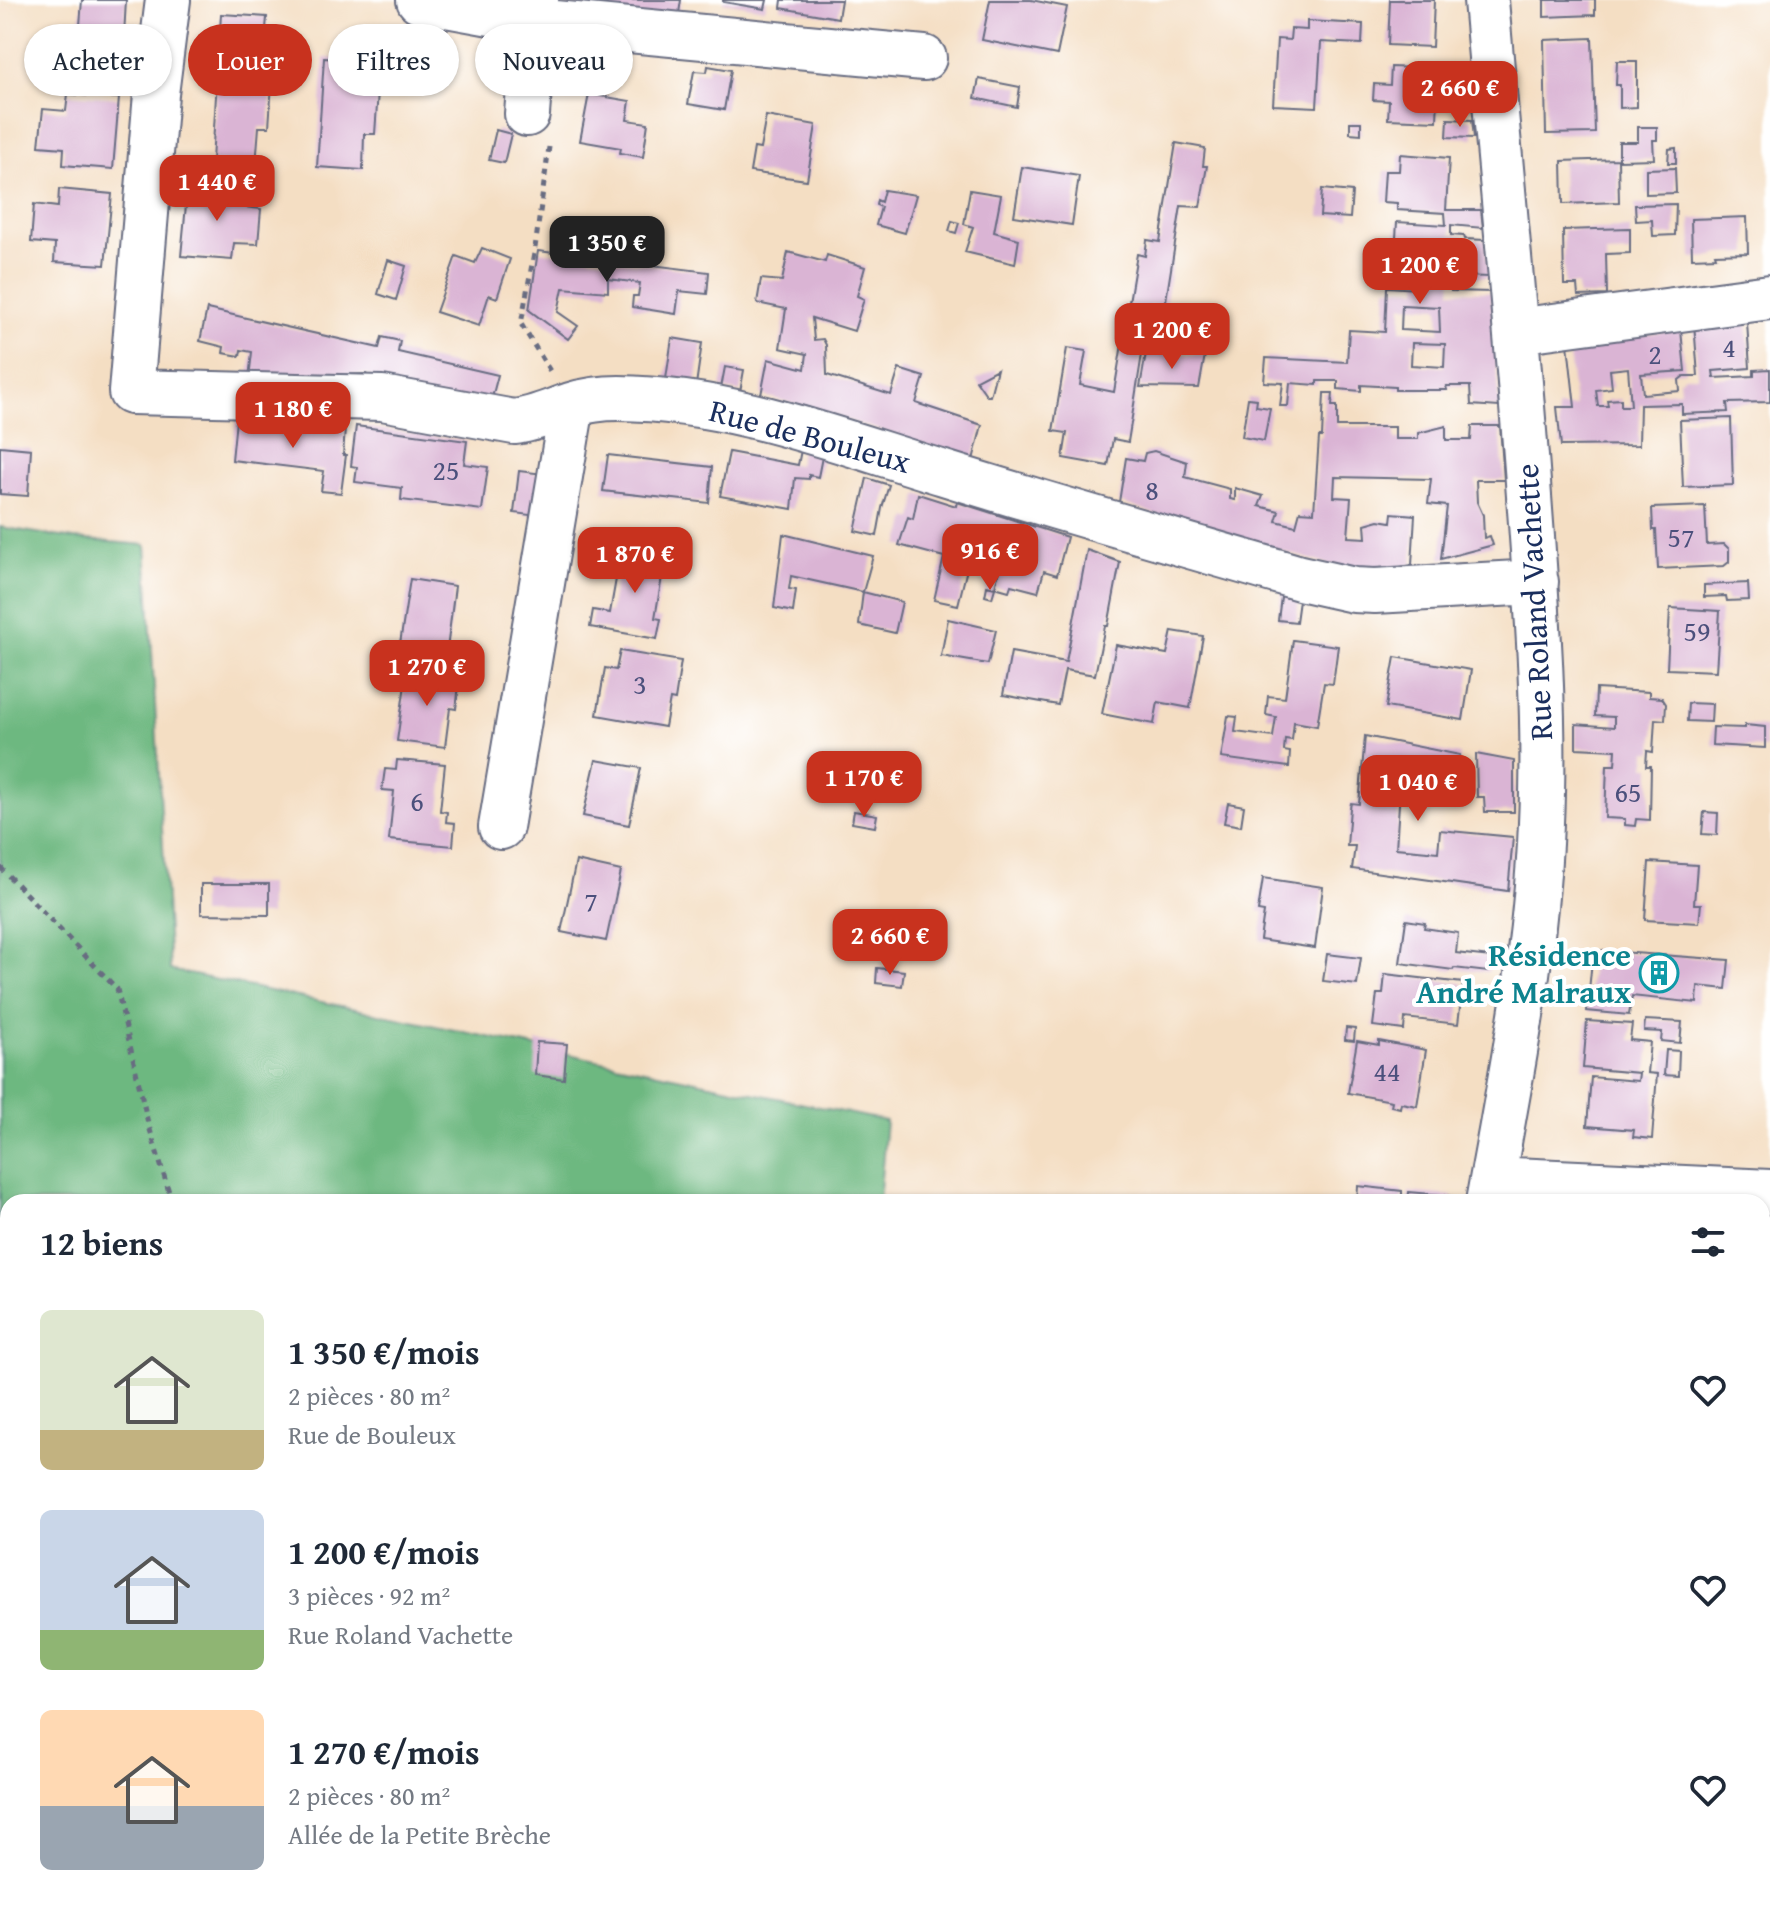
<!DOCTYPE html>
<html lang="fr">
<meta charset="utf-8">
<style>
body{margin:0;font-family:"Gentium Book Plus",serif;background:#f2f2f3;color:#1f2937;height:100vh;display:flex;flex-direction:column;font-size:30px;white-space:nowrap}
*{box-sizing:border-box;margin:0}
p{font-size:26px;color:#747a83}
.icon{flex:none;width:44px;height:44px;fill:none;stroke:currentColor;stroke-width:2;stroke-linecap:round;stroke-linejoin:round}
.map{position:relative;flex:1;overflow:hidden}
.sheet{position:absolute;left:0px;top:1194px;width:1770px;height:712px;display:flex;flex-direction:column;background:#fff;border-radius:24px 24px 0 0;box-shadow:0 2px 6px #0004}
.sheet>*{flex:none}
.hud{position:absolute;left:24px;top:24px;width:800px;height:72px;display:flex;gap:16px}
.price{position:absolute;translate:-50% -68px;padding:0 18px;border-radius:16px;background:#c8321e;color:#fff;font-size:26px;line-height:52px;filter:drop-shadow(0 2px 4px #0008)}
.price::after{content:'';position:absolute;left:50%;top:48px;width:24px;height:18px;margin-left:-12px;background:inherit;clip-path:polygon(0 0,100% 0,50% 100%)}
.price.on{background:#222;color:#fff}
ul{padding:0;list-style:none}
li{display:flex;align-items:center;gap:24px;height:200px;padding:0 40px}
li span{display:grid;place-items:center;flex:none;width:224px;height:160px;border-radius:12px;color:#555}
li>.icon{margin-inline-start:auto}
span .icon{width:96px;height:96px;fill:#fffc;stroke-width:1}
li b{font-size:34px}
h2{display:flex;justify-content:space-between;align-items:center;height:96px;padding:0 40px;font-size:34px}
.tag{padding:0 28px;border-radius:36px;background:#fff;box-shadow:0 2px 6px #0004;font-size:28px;line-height:72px}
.tag.on{background:#c8321e;color:#fff}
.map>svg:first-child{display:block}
</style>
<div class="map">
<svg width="1770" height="1906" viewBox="0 0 1770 1906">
<rect width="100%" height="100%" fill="#fff"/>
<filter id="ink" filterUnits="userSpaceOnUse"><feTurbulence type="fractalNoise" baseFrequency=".0125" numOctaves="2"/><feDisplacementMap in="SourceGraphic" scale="16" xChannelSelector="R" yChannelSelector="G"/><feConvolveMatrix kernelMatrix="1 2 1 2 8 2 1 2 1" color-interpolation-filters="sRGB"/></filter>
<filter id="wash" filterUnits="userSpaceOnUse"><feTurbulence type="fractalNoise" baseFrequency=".006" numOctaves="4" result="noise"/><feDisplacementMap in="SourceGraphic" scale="32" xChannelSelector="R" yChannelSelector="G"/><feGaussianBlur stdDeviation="1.8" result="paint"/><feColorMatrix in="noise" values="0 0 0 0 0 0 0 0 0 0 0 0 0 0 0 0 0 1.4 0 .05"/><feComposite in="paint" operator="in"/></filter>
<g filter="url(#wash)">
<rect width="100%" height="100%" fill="#f4dec3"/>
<path fill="#87d898" stroke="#51847b" stroke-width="2" d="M0,1850L8,1852V1898H315L363,1906H0Z
M1762,1895H1770V1906H1409L1403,1898H1762Z
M1217,1898H1335L1323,1906H1257Z"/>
<path fill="#6db880" stroke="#44746f" stroke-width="2" d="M0,527L74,539L146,545L170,970L886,1121L879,1202H8V1667L0,1664Z"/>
<g id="blocks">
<path fill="#dab4d4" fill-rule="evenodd" d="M82,0H126L123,54L78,51Z
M607,0H681L678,20L587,11L588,2L607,4Z
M723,0H767L765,9L723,2Z
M782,0H841L838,18L781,8Z
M990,0H1031L1067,7L1057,55L982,40Z
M1390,0H1434L1432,47L1388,45Z
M1544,0H1595V15L1544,17Z
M221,14L267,17L264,53L274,54L269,127H259L256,165L212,161Z
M1307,21L1363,24L1362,44L1321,42L1317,107L1273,105L1277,39L1290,40L1291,29L1307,30Z
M1592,38L1595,133L1546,134L1544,40Z
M324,58L380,62L375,134H364L363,170L317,167Z
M1617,61H1637V107L1620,108V85H1616Z
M708,66L731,70L724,110L688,104L694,71L707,72Z
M1391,67L1439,69L1437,121L1388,119L1389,101L1373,100L1374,84L1390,85Z
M979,79L1020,87L1017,107L975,98Z
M68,94L119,98L113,169L63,165L64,148L39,146L43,109L66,111Z
M589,94L630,101L627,120L648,123L643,157L620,153L621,148L580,141Z
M766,116L816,125L807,180L750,172L754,148L760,149Z
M1448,119L1472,120L1474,138L1447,137Z
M1350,122H1361V134L1350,133Z
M1638,127H1657V140H1653L1654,159L1619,160V142H1638Z
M496,130L511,134L504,163L489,160Z
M1176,143L1205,148L1203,166H1207L1200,207L1181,206L1165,307L1150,304L1128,442L1113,439L1108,466L1063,458L1067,433L1053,431L1067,348L1086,351L1080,385L1114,392L1137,254L1145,256L1147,240L1160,242Z
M1676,148V163H1668L1669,149Z
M1400,154L1449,158L1446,210H1481L1483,228L1451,225V235L1464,236L1465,239L1485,240L1489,277L1462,276V279H1452L1451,291L1491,292L1499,407L1471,405L1470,386H1446L1447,390H1395V387L1361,385V391L1338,389V381H1317V385L1290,383L1288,406H1280L1283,383L1264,382L1266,358L1347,362L1349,330L1385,332L1387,287L1418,289L1420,255L1395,254L1397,222L1446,225L1445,213L1397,210V203L1383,202L1385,171H1399ZM1402,305L1439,307L1440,332L1401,330ZM1412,343L1445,344L1444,367L1411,365Z
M1618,159L1619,202L1563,204L1562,161Z
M1022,167L1079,176L1072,225L1014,216Z
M1675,168L1676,193L1646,194V169Z
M188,185L238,189L237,206L261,209L258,244L234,243L232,260L181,256Z
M59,189L112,194L105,265L54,262L55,244L31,242L34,204L58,207Z
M1322,189L1352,192L1350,218L1320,216Z
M884,190L916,195L905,233L876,225L881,207L876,205L877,200L881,202Z
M970,190L1001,195L994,232L1019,239L1015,264L965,252L973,227L964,224Z
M1676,204L1675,235L1653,236L1652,220L1636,221L1635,205Z
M1747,217L1748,253L1715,254L1716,257L1692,258L1691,219Z
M952,221L959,223L956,233L949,231Z
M1630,228V253L1606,254L1607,295L1578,296L1577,285H1564L1563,230Z
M482,248L510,259L497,298L489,295L479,326L436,312L456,256L475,263Z
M538,251L709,272L707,294L679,291L676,314L632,307L633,296H638L640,283L608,279V292L563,288L558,312L578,326L568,339L529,310Z
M788,252L825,262L827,255L865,267L857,296L864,299L854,331L812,318L814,340L823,339L826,345L827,375L891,395L899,369L924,377L916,403L982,425L973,460L807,407L761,395L768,359L805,369L807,354L780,348L786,309L757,303L761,279L782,281Z
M388,260L406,266L396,300L378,294Z
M207,309L379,348L382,337L400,341L398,352L498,375L489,409L387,387L366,374L249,378L252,352L241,350L240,356L223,353L224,347L200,341Z
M1747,322L1750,368L1713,371L1714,378L1754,376V370L1770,369V402L1727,403L1728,412L1682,414V404L1640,405L1639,445L1561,446L1557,407H1575L1568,344L1681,330L1685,371L1641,374L1643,394L1680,391L1679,380L1684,376H1698L1694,323ZM1628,368L1631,406H1621V399L1607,400L1608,406H1598L1596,390L1612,388L1610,370Z
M672,338L702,343L696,385L666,379Z
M1146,353L1205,355L1199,388L1140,387Z
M725,367L744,370L740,392L721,388Z
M997,369L990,396H987L976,380Z
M1324,393H1333L1332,406H1337V427H1395V439H1418V433L1446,426V440H1471L1472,426H1500L1504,480H1476L1477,502L1483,515L1484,538L1490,536L1493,545L1441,559L1447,506L1428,504L1431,479L1335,477L1334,497L1351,498L1348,537L1366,538L1365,524L1379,520L1391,522L1392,513L1415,515L1412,565L1389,569H1354L1331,565L1178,522L1119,502L1126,458L1143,461L1145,453L1154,451L1187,462L1185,477L1230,489V499L1235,500V488L1263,496L1259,506L1279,511L1276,521L1296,526L1300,511L1314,512L1319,437H1322Z
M1248,398L1257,399L1256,406L1270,408L1264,441L1242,437Z
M1731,418L1733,485L1683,487L1680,420Z
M236,420L328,432L329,427L345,429L343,455H346L341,493L321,491L324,471L232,460Z
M356,426L467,441L464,464L488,467L482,510L401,500L402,488L355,482L357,467L351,466Z
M0,446L31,449L28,496L0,494Z
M801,450L822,457L818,477L809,475V479L795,478L792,509L720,496L729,452L798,465Z
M608,455L712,467L709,503L603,491Z
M519,471L544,474L537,516L514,513Z
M867,478L889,485L882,508L877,536L855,531Z
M918,494L956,506L957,502L1067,537L1057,575L1044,571L1038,592L1011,585L1009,591L995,587L1000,566L976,559L979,551L972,549L958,605L934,600L944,557L899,545L908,517L913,519Z
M1705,506L1707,545L1724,544L1729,549V562L1724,566L1658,569L1656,530H1653L1652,508Z
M783,534L873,556L863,592L791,576L789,589L796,590L793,612L774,608Z
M622,545L666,553L655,618L661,619L657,639L590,627L593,610L610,613Z
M1087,550L1120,562L1108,626H1105L1095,675L1065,670L1058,705L1003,695L1011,652L1066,662Z
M410,579L455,586L446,657L399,650Z
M1748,583L1749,600L1727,601L1726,596L1704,597V585Z
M987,586L995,588L992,598L985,596Z
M1282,589L1300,593L1296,622L1278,620Z
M863,592L902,602L895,633L859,625Z
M1670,608L1720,611L1716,671L1667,669Z
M948,619L996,630L988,664L941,656Z
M1172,631L1203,636L1190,708L1158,702L1154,724L1102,714L1116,645L1167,654Z
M1293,640L1338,646L1333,684L1324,683L1317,726L1294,722L1292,740L1285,739L1284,751L1290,752L1289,767L1221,758L1228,716L1237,717L1235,732L1273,737L1276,717L1266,715L1268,696L1285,698Z
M620,651L681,661L675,700L670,699L665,727L597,715L605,668L616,670Z
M1395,657L1471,670L1463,720L1386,707Z
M407,670L460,677L456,709L450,708L445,747L397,741Z
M1596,689L1649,692V697L1662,698L1666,704L1665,720L1655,719L1653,752L1647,751L1646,766H1651L1650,820L1636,819L1635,826L1625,825V819L1605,818L1607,765H1615L1616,750L1576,748V724L1614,727V717L1595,716Z
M1688,703L1712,704L1711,722L1687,721Z
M1745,725L1765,727V748L1712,745L1713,727L1745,728Z
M1365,736L1460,755L1455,784L1401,775L1396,848L1438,852L1440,830L1513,837L1508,891L1352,869L1355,846H1347L1350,808L1351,803L1359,804Z
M1476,754L1514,761V812H1485L1484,797H1477Z
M397,760L445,764L440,811L447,812L446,822L455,823L453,846L389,840L394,791L382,790L385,769L396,770Z
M596,760L641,768L629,825L583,816Z
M1228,803L1244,806L1241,826L1224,823Z
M854,811L877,815L875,827L852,823Z
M1704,812L1718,813L1717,835L1702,834Z
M576,861L621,871L606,941L561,932Z
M1649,862L1697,865L1694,904H1701L1699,923L1645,920Z
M1263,878L1323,887L1315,948L1260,940L1264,912L1258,911Z
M201,884H269V915L201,914Z
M1406,920L1425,923L1424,928L1458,933L1456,953L1491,957L1488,972L1454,968L1453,970L1400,963Z
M1593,950L1729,960L1726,989L1698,986L1697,1003L1632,996L1629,1015L1587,1011Z
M1327,954L1361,958L1357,985L1323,981Z
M877,968L904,971L902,986L876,983Z
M1385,974L1463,983L1458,1024L1405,1018L1404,1030L1373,1026L1377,994H1383Z
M1645,1020L1682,1022L1680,1043L1661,1041L1662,1032L1644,1031Z
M1587,1021L1632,1024L1630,1040L1650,1042L1647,1073L1657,1074L1652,1139L1633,1137L1634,1130L1587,1126L1591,1077L1638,1081L1639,1073L1583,1068Z
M1346,1028L1355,1029L1354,1041L1345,1040Z
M1357,1041L1379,1045V1041L1426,1050L1417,1106L1401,1103L1400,1108L1391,1106L1392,1101L1348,1093Z
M537,1042L567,1044L564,1079L535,1075Z
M1666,1050L1679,1051L1678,1076L1664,1075Z
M1358,1186L1402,1191V1202H1357Z
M1409,1192L1452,1196L1451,1202H1408Z
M1762,1250L1770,1251V1301L1762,1300Z"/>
</g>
</g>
<g filter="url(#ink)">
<use href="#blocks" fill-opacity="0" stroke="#676c81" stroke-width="2"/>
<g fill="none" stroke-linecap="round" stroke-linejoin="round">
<defs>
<path id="minor" d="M168,0L156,94L131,392L382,398L514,422C534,420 552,411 571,405C587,400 603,398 619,398C732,399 838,441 944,473C1062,510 1181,543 1300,578L1354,590L1375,591L1536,582
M419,0L534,21L924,58
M1486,0C1500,165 1517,330 1529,496C1537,605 1546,714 1541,823C1536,951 1511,1077 1488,1202
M527,114L536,0
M1516,331L1770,297
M501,827L572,405
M1493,1179L1770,1192
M1358,1906L1359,1898"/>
<path id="major" d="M0,1684L8,1686
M0,1775L8,1777
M0,1812L8,1814
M424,1898L486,1906
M753,1898L829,1906
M983,1898L1040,1906"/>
</defs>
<use href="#minor" stroke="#676c81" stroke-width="48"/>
<use href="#major" stroke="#676c81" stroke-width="48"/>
<path stroke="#676c81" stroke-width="5" stroke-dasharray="6 6" stroke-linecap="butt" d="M549,147L535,248L521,324L550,371
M0,867L117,989L148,1123L172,1202
M0,1388H8"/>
<use href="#minor" stroke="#fff" stroke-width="44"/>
<use href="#major" stroke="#ecc669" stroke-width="44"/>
</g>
</g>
<defs>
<symbol id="building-ring" viewBox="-11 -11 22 22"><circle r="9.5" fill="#fff" stroke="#0f9aa8" stroke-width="1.5"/><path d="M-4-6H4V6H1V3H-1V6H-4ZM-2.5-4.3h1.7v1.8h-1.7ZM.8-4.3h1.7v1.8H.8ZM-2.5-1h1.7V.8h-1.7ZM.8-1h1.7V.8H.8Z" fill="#0f9aa8"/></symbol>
</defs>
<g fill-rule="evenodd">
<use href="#building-ring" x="1637" y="951" width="44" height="44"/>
</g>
<g text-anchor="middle" stroke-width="8" stroke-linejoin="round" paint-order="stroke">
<g font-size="28" fill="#4b507c">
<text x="1729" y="357">4</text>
<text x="1655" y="364">2</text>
<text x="446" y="480">25</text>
<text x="1152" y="500">8</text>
<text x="1681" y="547">57</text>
<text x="1697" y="641">59</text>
<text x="640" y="694">3</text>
<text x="1628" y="802">65</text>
<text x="417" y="811">6</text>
<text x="591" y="911">7</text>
<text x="1387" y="1081">44</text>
</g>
<g font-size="32" fill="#1b2f5e" stroke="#fff">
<text transform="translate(810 436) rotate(15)" y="11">Rue de Bouleux</text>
<text transform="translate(1534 602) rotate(-93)" y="11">Rue Roland Vachette</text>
</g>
<g font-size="32" font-weight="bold" fill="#0d838f" stroke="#fff" text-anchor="end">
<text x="1631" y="966">Résidence<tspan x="1631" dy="37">André Malraux</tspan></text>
</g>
</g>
</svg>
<b class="price" style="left:1460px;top:129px">2 660 €</b>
<b class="price" style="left:217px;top:223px">1 440 €</b>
<b class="price on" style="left:607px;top:284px">1 350 €</b>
<b class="price" style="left:1420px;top:306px">1 200 €</b>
<b class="price" style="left:1172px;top:371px">1 200 €</b>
<b class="price" style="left:293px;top:450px">1 180 €</b>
<b class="price" style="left:990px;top:592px">916 €</b>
<b class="price" style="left:635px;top:595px">1 870 €</b>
<b class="price" style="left:427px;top:708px">1 270 €</b>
<b class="price" style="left:864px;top:819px">1 170 €</b>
<b class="price" style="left:1418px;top:823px">1 040 €</b>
<b class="price" style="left:890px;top:977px">2 660 €</b>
<div class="hud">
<a class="tag">Acheter</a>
<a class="tag on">Louer</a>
<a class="tag">Filtres</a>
<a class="tag">Nouveau</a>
</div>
<section class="sheet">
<h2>12 biens<svg class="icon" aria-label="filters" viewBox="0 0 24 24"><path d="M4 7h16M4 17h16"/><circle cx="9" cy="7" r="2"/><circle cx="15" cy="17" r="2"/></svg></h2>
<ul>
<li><span style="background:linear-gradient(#dfe7d0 75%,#c2b280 0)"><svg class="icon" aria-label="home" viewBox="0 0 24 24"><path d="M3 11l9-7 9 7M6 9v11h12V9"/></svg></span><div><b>1 350 €/mois</b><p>2 pièces · 80 m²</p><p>Rue de Bouleux</p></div><svg class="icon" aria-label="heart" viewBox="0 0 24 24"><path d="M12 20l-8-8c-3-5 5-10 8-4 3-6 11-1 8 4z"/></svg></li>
<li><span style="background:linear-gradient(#c9d6e8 75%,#8fb573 0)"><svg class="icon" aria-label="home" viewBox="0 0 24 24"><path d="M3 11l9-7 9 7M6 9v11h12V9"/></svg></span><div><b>1 200 €/mois</b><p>3 pièces · 92 m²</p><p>Rue Roland Vachette</p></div><svg class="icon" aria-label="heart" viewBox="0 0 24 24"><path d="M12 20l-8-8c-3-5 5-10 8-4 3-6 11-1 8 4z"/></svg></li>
<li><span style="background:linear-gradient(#ffd9b3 60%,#9aa5b1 0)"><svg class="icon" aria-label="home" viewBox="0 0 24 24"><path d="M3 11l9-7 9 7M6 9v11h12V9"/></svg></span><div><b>1 270 €/mois</b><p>2 pièces · 80 m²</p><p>Allée de la Petite Brèche</p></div><svg class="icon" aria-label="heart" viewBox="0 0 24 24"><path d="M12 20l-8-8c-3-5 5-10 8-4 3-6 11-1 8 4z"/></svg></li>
</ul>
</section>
</div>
